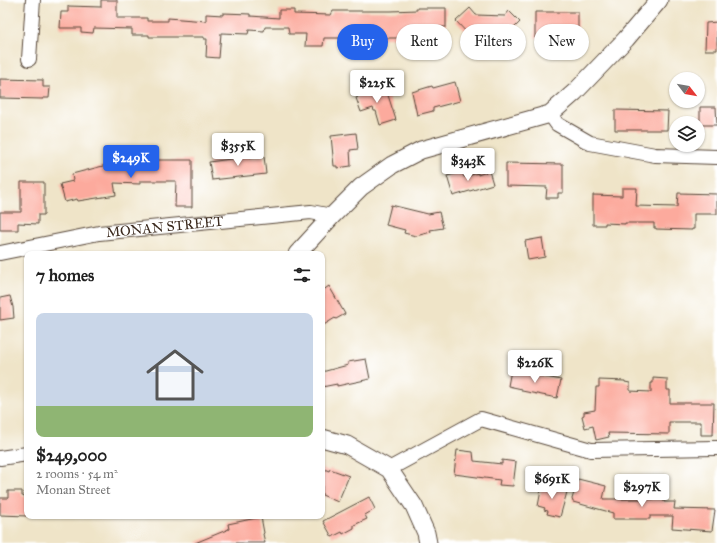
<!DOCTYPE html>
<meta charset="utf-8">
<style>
body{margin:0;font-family:"IM FELL Great Primer",serif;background:#f2f2f2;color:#222;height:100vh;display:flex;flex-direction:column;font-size:15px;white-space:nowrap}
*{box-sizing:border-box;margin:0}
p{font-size:13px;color:#767676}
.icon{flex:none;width:22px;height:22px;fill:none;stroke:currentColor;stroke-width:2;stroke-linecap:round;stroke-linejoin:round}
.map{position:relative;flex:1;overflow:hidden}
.details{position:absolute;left:24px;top:251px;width:301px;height:268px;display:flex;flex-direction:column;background:#fff;border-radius:8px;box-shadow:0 1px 3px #0004}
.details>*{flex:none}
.guide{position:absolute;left:337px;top:24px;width:320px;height:36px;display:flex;gap:8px}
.needle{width:26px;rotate:121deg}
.tools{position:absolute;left:669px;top:72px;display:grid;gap:8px}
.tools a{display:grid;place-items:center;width:36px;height:36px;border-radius:50%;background:#fff;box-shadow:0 1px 3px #0004;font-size:20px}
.price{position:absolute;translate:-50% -34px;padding:0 9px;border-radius:4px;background:#fff;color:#222;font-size:13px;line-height:26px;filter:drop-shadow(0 1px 2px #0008)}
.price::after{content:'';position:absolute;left:50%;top:24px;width:12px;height:9px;margin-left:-6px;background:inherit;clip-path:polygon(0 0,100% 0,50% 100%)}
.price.current{background:#2563eb;color:#fff}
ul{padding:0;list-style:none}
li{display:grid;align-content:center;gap:8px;height:212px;padding:0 12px}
li span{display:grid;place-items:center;height:124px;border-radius:8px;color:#555}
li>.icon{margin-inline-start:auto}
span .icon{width:72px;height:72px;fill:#fffc;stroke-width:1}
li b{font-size:17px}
h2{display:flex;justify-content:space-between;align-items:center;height:48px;padding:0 12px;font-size:17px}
.pill{padding:0 14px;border-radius:18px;background:#fff;box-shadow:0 1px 3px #0004;font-size:14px;line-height:36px}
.pill.current{background:#2563eb;color:#fff}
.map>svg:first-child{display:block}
</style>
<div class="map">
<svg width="717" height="543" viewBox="0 0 717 543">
<rect width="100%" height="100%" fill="#fff"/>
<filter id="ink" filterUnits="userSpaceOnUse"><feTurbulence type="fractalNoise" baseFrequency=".025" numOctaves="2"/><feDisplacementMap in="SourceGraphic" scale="8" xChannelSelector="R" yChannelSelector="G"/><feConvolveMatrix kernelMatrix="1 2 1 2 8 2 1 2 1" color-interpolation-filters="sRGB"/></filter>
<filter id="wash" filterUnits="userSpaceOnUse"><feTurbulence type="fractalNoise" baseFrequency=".012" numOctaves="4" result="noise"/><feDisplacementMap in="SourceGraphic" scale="16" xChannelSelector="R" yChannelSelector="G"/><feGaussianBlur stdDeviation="0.9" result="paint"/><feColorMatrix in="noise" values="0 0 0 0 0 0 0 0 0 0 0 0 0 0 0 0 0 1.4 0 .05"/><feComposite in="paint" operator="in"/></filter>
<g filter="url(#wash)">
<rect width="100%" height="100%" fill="#efe4c8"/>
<g id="blocks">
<path fill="#fcaa9d" d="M101,0H117V18H147V21H168V18L206,21V14L223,15V13L250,14V16L279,18V10H294V14L331,15L333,11H391L417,10V8H446V27H418V38H324L323,46H305L306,34H289L288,27H265L264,31L249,30L248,34L221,33L219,58L206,57L207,39H204V37H149V35H132V29L94,28L93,33L81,32V28H60L61,12H68V6L101,7Z
M470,8L476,15L505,16L509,11L520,22L504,38L470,36L456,21Z
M535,12H578V43H558L559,38H535Z
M717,22V50H705L706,23Z
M0,79L43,80V87H50L49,98H43V99L0,98Z
M455,82L460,101L433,108V111L417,115L412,92L432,86L433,88Z
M385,86L396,120L380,125L376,111H374L373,108L361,112L356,98L358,97L357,95Z
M700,107H716L717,125H700Z
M615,110L668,111L667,130H615Z
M356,133L358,149L350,150L351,166L337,168V166H334L331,136Z
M249,151L250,158L264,156L266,174L212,180L209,162L238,158L237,153Z
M126,160H192V207H175L176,181H140V184L114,183L116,195L78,201L77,199L65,202L60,184L73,181L72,174Z
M506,163L563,164V193H558V198H546L547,187L506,186Z
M489,171L493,184L453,196L447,176L463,172L464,177L478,173V175Z
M21,182H44V215H38V224L18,223V230H0V212H21Z
M622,188H637L636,206L677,207L678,193L717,194V214H694V229H692V230L656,229V228H654V223H625V224L605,223V225H593V195L622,196Z
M391,205L428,214L439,212L443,228L430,230L431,232L416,236L404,233L405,230L386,225Z
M542,238L545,257L528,260L525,241Z
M329,286L345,314L336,319L335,318L322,326V291Z
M10,296L13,307L14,318L0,320V298Z
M366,359L370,379L337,386V384L322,387V372L348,365V362Z
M511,370L561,380L557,398L522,391V389L508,386Z
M653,378L667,379V390H670V403H714L713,435H701V422H669V434L608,433L609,437L596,440L593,426L585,428L582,416L584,415V412L595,410L596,387H599V380L625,381V382L630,383V391L651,392V383H653Z
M457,450L473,452L474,461L502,464V460L516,462L513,486L499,485L500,480L454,474Z
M322,468L329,471L330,469L349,476L338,502L322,495Z
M578,479L606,486L603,499H664V502H675L674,509L715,510L712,531L672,528L673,516H650V519H613V513L573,502L572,499Z
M542,485L567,492L560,517L547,514L548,511L544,510L545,508L538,506Z
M8,491H22V496L27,497V516L0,515V498H8Z
M369,497L375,509L365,515L367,519L354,525V528L343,534L342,532L332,537L323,521Z
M261,517L264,533L263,534L265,543H195L229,529L228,524Z"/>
</g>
</g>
<g filter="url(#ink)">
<use href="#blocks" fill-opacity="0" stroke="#564638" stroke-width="1"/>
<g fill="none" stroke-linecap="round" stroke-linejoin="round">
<defs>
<g id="minor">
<path d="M29,59L33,0"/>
<path d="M550,114L557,124L590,143L655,155L717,157"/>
<path id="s1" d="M0,253L99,233L311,212L332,216"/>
<path d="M0,458L27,454"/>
<path d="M389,469L481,419L591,450L717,448"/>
</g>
<path id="tertiary" d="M297,254L332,216L361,187L392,165L421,150L550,114L575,92L626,39L659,0
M322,438L347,445L389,469L414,506L426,533L428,543"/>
</defs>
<use href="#minor" stroke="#564638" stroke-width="16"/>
<use href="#tertiary" stroke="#564638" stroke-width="19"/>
<use href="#minor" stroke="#fff" stroke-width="14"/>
<use href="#tertiary" stroke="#fff" stroke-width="17"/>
</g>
</g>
<g text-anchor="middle" stroke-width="3" stroke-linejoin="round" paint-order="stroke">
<g font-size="14" fill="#3b2a1e" stroke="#fff">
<text dy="5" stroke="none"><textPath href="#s1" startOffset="167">MONAN STREET</textPath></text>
</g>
</g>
</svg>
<div class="tools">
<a><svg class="needle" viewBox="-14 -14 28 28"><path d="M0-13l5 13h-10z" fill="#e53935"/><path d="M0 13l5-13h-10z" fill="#767676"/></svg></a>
<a><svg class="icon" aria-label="layers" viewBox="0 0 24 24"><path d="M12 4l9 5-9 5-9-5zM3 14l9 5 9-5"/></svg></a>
</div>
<b class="price" style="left:377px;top:104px">$225K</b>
<b class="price" style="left:238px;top:167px">$355K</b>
<b class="price current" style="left:131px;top:179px">$249K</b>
<b class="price" style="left:468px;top:182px">$343K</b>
<b class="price" style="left:535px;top:384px">$226K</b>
<b class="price" style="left:552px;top:500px">$691K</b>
<b class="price" style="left:642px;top:508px">$297K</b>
<div class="guide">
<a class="pill current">Buy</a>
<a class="pill">Rent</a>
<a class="pill">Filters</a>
<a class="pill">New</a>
</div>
<section class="details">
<h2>7 homes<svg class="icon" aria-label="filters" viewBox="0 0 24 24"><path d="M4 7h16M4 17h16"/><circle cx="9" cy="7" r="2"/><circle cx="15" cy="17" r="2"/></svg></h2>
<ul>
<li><span style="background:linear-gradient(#c9d6e8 75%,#8fb573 0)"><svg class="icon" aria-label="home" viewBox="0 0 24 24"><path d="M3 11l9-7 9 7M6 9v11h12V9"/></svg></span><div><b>$249,000</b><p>2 rooms · 54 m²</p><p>Monan Street</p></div></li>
</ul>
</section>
</div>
